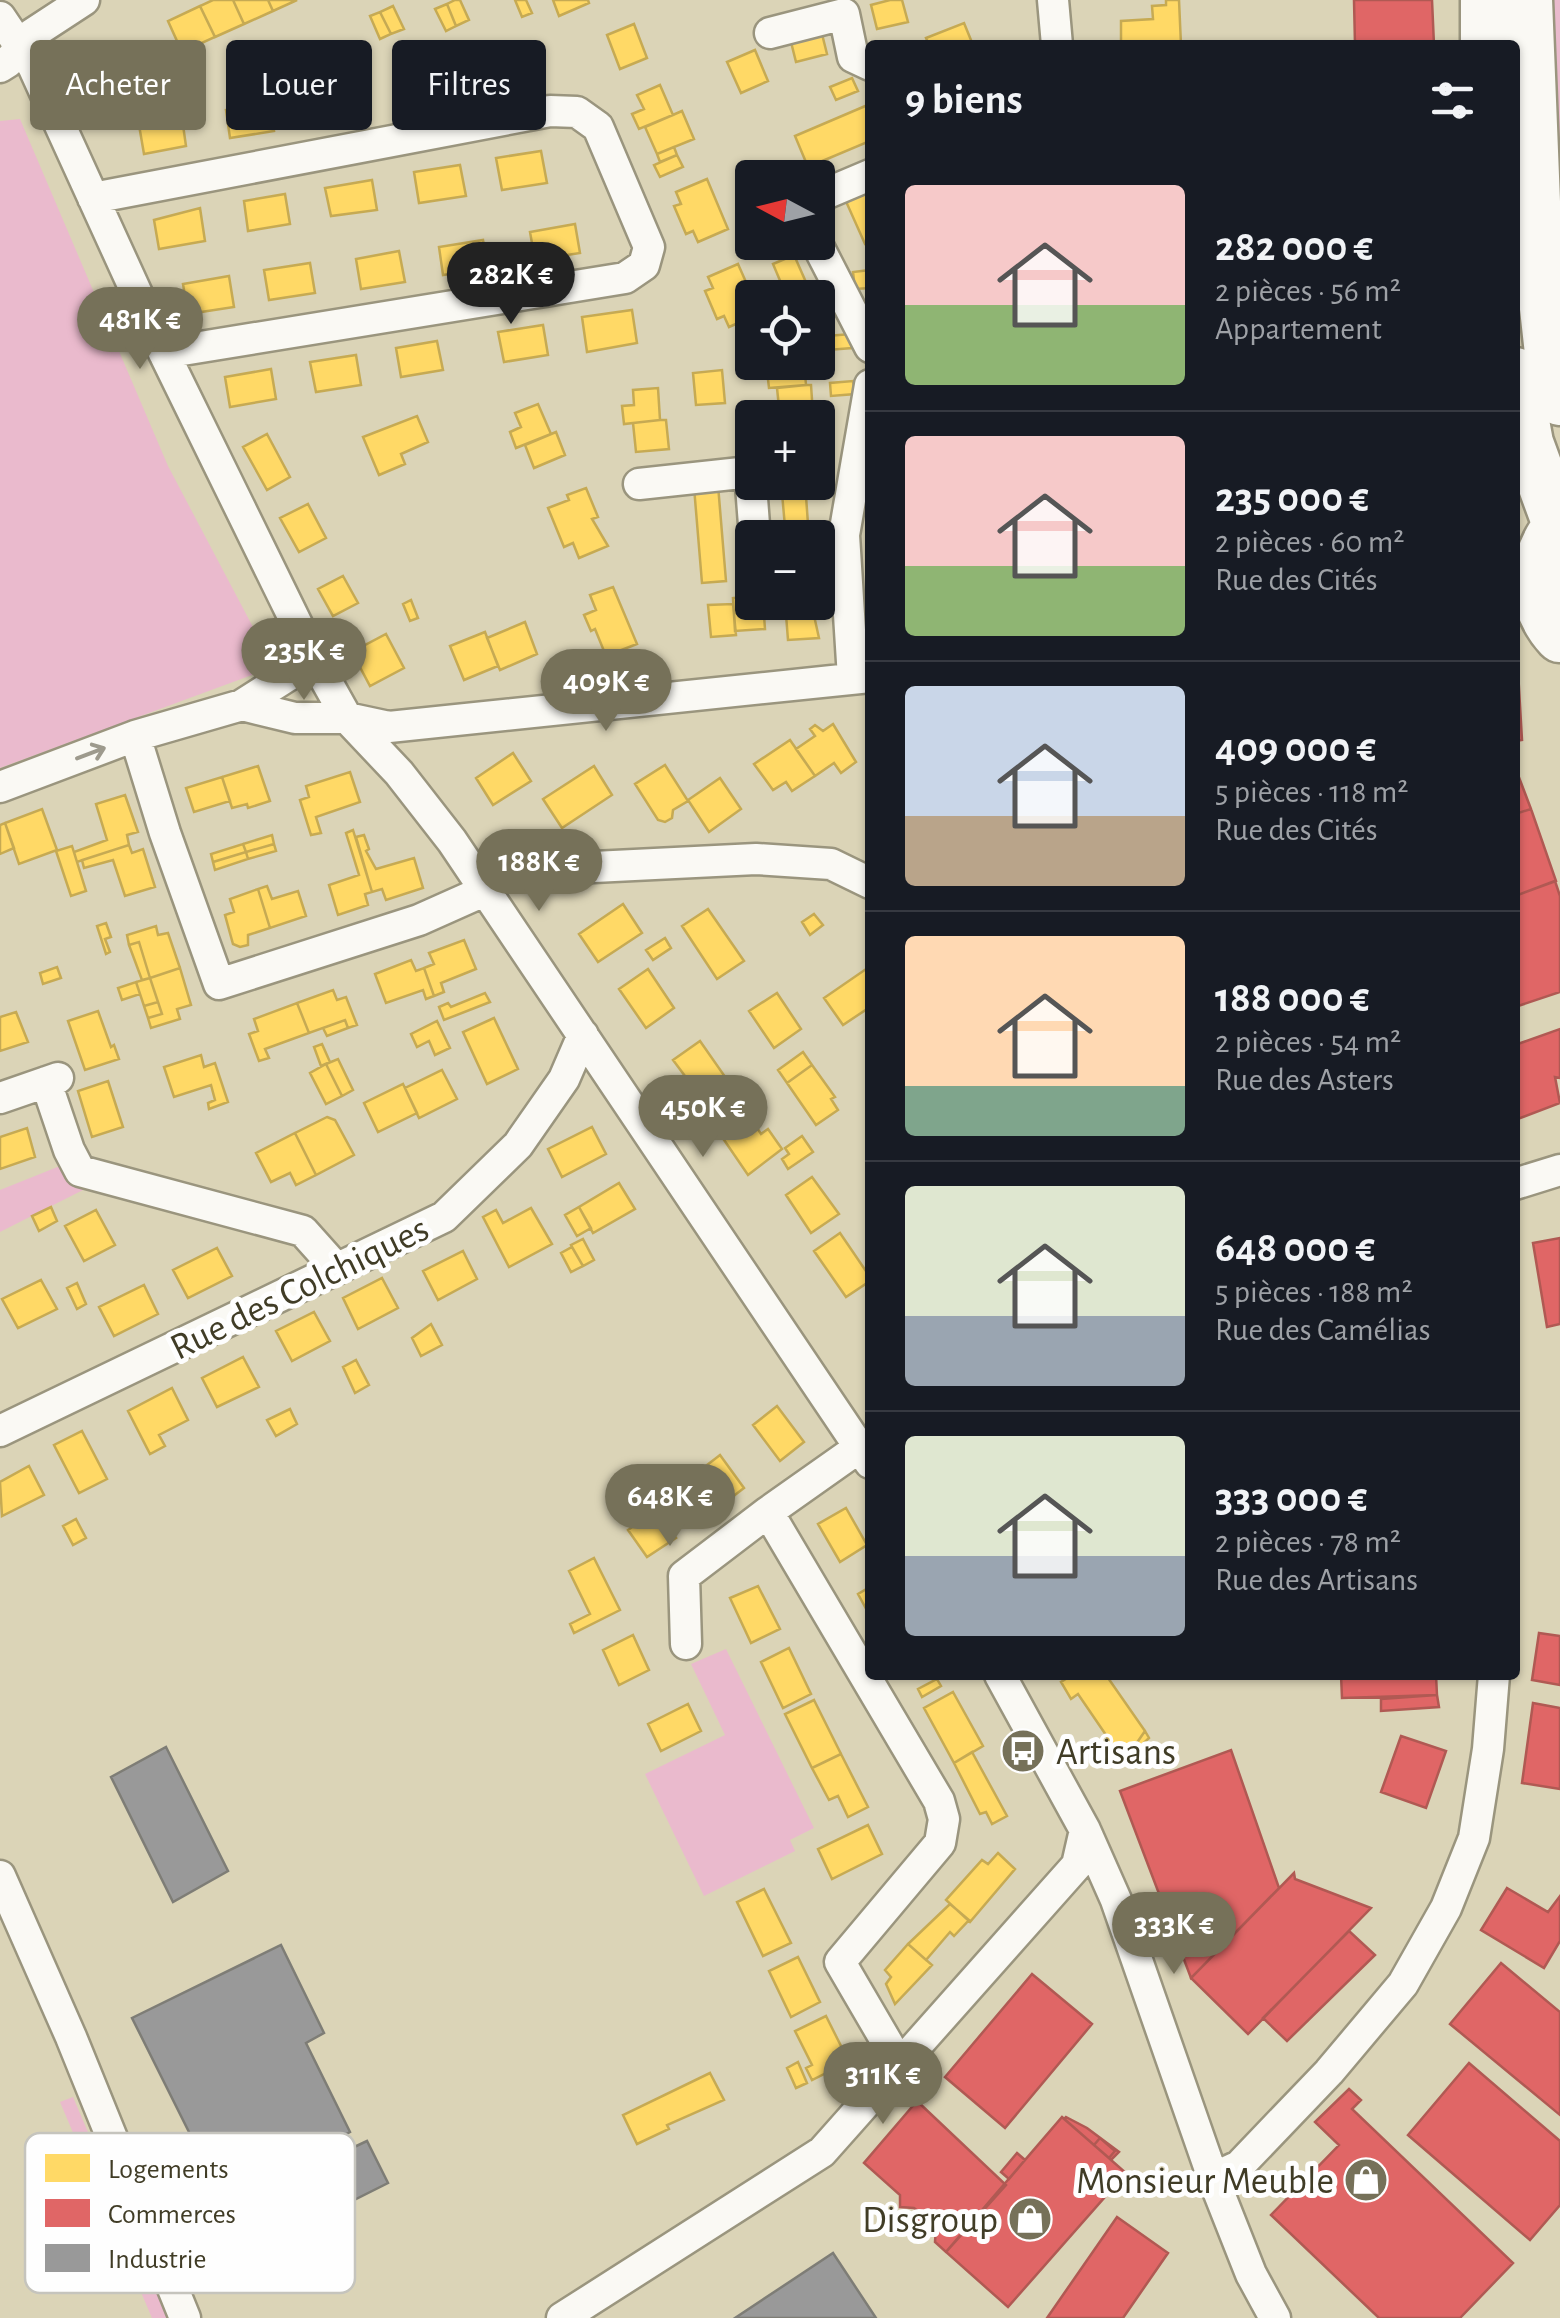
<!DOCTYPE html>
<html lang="fr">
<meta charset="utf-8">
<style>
body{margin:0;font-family:"Alegreya Sans",sans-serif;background:#20242c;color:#f1f3f6;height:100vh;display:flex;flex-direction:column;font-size:38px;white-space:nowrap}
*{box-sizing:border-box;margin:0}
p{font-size:32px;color:#9ea1a6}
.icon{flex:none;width:55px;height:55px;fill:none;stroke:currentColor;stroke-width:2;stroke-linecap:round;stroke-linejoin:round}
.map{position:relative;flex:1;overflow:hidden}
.details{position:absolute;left:865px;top:40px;width:655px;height:1640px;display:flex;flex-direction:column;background:#171b24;border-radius:10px;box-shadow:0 2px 8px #0004}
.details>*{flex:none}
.banner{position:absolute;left:30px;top:40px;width:685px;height:90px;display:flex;gap:20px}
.needle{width:65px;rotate:277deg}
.fabs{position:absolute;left:735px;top:160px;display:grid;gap:20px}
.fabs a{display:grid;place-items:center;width:100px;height:100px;border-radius:10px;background:#171b24;box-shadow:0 2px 8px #0004;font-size:50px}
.price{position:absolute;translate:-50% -85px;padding:0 22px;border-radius:35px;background:#767159;color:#fff;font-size:32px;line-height:65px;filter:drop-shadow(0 2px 5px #0008)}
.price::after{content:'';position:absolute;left:50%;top:60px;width:30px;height:22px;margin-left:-15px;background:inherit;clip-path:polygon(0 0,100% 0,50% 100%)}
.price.active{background:#222;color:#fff}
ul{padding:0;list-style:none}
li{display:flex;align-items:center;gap:30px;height:250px;padding:0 40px}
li+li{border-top:2px solid #363941}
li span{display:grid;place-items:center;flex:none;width:280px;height:200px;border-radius:10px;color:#555}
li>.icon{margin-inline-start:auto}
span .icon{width:120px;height:120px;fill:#fffc;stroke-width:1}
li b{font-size:42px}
h2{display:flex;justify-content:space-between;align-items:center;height:120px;padding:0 40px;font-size:42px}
.tag{padding:0 35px;border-radius:10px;background:#171b24;box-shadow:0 2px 8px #0004;font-size:35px;line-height:90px}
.tag.active{background:#767159;color:#fff}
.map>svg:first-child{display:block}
</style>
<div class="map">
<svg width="1560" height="2318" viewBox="0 0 1560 2318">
<rect width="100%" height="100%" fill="#dbd4b7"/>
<path fill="#eabacd" d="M1546,0H1560V151L1546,32Z
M20,119L168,466L254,629L262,653L252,675L0,768V121Z
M65,1164L87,1188L0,1232V1190Z
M726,1649L814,1828L790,1840L795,1851L704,1896L645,1774L725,1735L691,1664Z
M73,2097L167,2318H152L60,2102Z"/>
<path fill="#ffd966" stroke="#c6aa53" stroke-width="2.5" d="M213,0H233L244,24L215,37L200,6Z
M233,0H268L273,11L244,24Z
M268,0H297L273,11Z
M455,0H460L469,20L456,26L447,4Z
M515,0H526L532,13L522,17Z
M553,0H588L589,3L559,16Z
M890,0H902L908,22L877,29L871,5Z
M1166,0H1179L1181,45H1121V21L1153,19L1152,6L1166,5Z
M447,4L456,26L446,31L435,9Z
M200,6L215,37L182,52L168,21Z
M393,6L404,29L391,34L380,12Z
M380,12L391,34L380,39L370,16Z
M964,23L973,45H929L926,38Z
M634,24L647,58L620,69L607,35Z
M821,30L827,54L796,62L790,38Z
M755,50L768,81L741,93L727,62Z
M527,57L532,87L487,95L482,64Z
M443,72L448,102L402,109L397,79Z
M852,78L858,91L836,100L830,87Z
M660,85L673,115L639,129L632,114L644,109L637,95Z
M354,86L360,116L314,124L309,94Z
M269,103L274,131L230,138L226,110Z
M870,104V141L808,167L795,136Z
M682,111L694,139L657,154L645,127Z
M182,118L186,146L144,154L139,125Z
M674,147L677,155L660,162L657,154Z
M541,151L547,183L502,190L496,158Z
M677,155L683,167L660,177L654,165Z
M460,165L466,196L419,203L414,172Z
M759,172L761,178H752V204L748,206L738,182Z
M707,179L728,229L698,242L693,231L686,234L674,206L681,204L676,192Z
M372,180L377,210L331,216L325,188Z
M870,186V242L865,244L844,197Z
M285,194L290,224L248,231L244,201Z
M200,208L205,241L159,249L154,220Z
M575,224L580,253L535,260L530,232Z
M483,240L488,268L443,275L439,247Z
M399,251L405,282L361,289L356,259Z
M794,255L805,280L784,290L773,264Z
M310,263L315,293L269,300L264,270Z
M738,264L753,298L752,317L729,327L724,316L717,319L705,291L713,288L708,277Z
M870,270V288L855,289L853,272Z
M229,276L234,307L188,314L183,284Z
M632,310L637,343L587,352L582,317Z
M543,325L548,355L504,362L498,332Z
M851,334L852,348L828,350L827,336Z
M437,341L443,370L401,377L396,348Z
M356,355L361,385L316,392L310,362Z
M779,362H804L806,385L769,388L767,371L779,370Z
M271,369L276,399L230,407L225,377Z
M722,370L725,403L696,405L693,373Z
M853,381L855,394L831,396L830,383Z
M806,385H811L813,414L780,417L777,388Z
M658,388L660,420L624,424L622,406L634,405L633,390Z
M538,404L551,434L516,448L510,432L521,427L515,413Z
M417,416L428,442L401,454L405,464L379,475L363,437Z
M660,420H666L669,449L636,452L633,423Z
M556,432L565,455L534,468L525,445Z
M267,434L290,477L267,490L243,447Z
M781,482H805L809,538H786Z
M718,485L726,581L702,583L694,487Z
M586,488L598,517L592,519L608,546L579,558L573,543L564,547L548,508L569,500L567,495Z
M308,504L326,538L299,552L280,518Z
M343,576L358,603L333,616L318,589Z
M613,587L637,644L606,656L595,629L591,631L584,615L596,610L590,595Z
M752,596V602H763L765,629L735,631L733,598Z
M411,600L418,618L410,621L403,604Z
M785,602H811L819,638L788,640Z
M733,604L736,635L711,637L708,605Z
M525,622L537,654L500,670L487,638Z
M485,632L498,666L464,680L450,646Z
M386,634L404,668L370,686L352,652Z
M833,724L856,762L841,773L834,763L815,776L796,749L815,736L810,729L815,725L823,731Z
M790,740L815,776L792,791L786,782L773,790L754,764Z
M513,753L531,781L493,805L476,778Z
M665,765L688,801L673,810L672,818L665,822L658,820L635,784Z
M258,766L270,801L248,808L247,804L232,808L222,777Z
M594,766L612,795L562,828L543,799Z
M350,772L360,802L316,817L321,833L311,835L300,800L309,797L306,786Z
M222,777L230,801L194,812L186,788Z
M720,778L741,809L709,832L688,800Z
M125,795L138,832L127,835L129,845L77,862L74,852L107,840L96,804Z
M42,809L57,850L19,864L5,823Z
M5,823L14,848L0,854V825Z
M353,830L372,892L365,894L368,905L338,915L329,885L359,875L346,833Z
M272,835L274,844L246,852L243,844Z
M364,835L369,849L366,851L376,869L414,858L423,888L386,900L382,889L372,892L356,837Z
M243,844L246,852L213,862L211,854Z
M274,844L276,851L248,859L246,852Z
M129,845L132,853L143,849L155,887L125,896L113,860L84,868L82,860Z
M72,846L86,891L71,896L56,851Z
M246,852L248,859L215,870L213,862Z
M267,886L272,899L298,891L306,916L270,928L258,889Z
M258,889L270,928L248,935V945L240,947L233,944L225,915L234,912L230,899Z
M623,904L642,933L598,962L579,934Z
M708,909L744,961L717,979L682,926Z
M814,914L823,925L810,935L802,922Z
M106,923L111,937L105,939L110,952L106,954L97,926Z
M156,926L158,935L168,933L180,968L150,978L139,942L129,945L127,935Z
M665,938L671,948L653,960L646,950Z
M464,940L476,969L441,983L444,992L434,996L424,968L434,964L429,953Z
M139,942L150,978L142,980L129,945Z
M411,960L416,971L424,968L434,996L426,999L423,990L386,1003L375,974Z
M57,967L61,978L43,984L40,973Z
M869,967L870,1007L843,1025L824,998Z
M180,968L191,1005L177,1009L180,1019L151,1028L148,1018L162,1014L150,978Z
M648,969L674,1008L646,1028L619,989Z
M150,978L158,1002L144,1006L136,982Z
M136,982L140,994L122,1000L118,988Z
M333,990L337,1000L346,997L357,1025L348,1028L345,1020L309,1033L297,1003Z
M485,993L490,1002L444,1020L439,1007L448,1003L451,1007Z
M777,993L801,1029L774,1048L749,1011Z
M158,1002L162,1014L148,1018L144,1006Z
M297,1003L309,1033L265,1049L269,1058L259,1061L249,1034L258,1031L254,1019Z
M98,1011L111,1047L114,1045L119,1059L85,1070L68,1021Z
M16,1012L28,1042L0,1051V1017Z
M494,1018L518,1069L487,1084L463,1032Z
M345,1020L348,1028L327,1036L323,1028Z
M437,1021L450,1048L435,1055L429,1041L417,1047L411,1034Z
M700,1041L728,1081L723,1086L732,1099L712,1112L673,1060Z
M322,1044L330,1062L321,1066L314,1047Z
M803,1052L812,1065L787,1083L778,1070Z
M201,1055L204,1067L215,1063L228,1102L209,1109L208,1103L215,1100L211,1085L174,1097L164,1067Z
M338,1059L353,1090L342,1096L326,1064Z
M326,1064L342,1096L326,1104L310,1073Z
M812,1065L835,1097L831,1099L838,1110L816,1125L787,1083Z
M442,1070L457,1099L419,1118L405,1088Z
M108,1081L123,1127L92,1137L78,1091Z
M403,1084L417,1113L378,1132L364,1103Z
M748,1114L761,1134L768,1129L782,1149L748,1175L720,1134Z
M327,1117L335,1120L354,1155L316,1175L295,1133Z
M592,1127L606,1154L562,1177L548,1149Z
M27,1128L35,1157L0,1169V1137Z
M295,1133L316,1175L296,1185L290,1173L271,1182L256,1153Z
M802,1136L813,1152L788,1169L782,1159L789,1154L785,1148Z
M812,1177L839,1214L811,1233L786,1195Z
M619,1183L635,1209L593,1233L579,1207Z
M51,1207L57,1221L39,1231L32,1216Z
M579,1207L591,1228L577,1236L565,1215Z
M531,1208L552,1244L509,1267L483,1217L496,1210L503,1223Z
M96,1210L115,1245L84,1261L65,1226Z
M840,1233L870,1277V1281L846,1297L814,1251Z
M583,1239L594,1260L583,1266L571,1245Z
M572,1247L583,1266L571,1272L561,1253Z
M217,1248L232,1276L188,1298L173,1270Z
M463,1251L477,1279L438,1300L423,1271Z
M382,1278L398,1308L358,1329L343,1298Z
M41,1280L57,1309L18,1328L2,1299Z
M77,1283L86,1304L77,1309L67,1288Z
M144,1285L158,1314L114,1336L99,1307Z
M314,1312L330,1341L292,1361L276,1331Z
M431,1324L442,1345L421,1356L412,1338Z
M243,1357L259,1387L217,1407L202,1378Z
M356,1360L369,1385L355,1393L343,1367Z
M172,1388L188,1420L159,1435L165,1446L150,1454L128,1411Z
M777,1406L804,1442L780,1461L753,1425Z
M290,1409L297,1424L276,1436L267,1420Z
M82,1431L107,1479L79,1493L54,1445Z
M720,1455L744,1488L731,1498L725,1489L702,1505L685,1482Z
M29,1466L44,1495L2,1516L0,1482Z
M642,1506L654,1513L657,1511L676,1538L647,1557L628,1530L631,1528L629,1515Z
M846,1508L867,1545L840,1562L818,1524Z
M76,1519L86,1538L73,1545L63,1526Z
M594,1558L620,1610L574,1633L570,1624L590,1614L569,1571Z
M758,1586L780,1629L751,1643L730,1598Z
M870,1587V1616L858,1594Z
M633,1635L649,1670L619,1685L603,1650Z
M789,1648L811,1694L783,1708L761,1662Z
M1072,1675H1106L1145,1731L1136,1744L1119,1754L1078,1694L1071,1699L1061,1682Z
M937,1679L941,1686L922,1697L918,1689Z
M953,1692L983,1746L954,1763L924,1708Z
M814,1700L841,1754L812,1768L785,1714Z
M688,1704L701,1731L661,1751L648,1724Z
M1145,1731L1149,1738L1124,1762L1119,1754L1136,1744Z
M972,1752L1007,1816L992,1824L986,1812L980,1814L954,1763Z
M841,1754L868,1807L848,1817L838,1796L829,1800L812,1768Z
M868,1825L882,1854L832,1879L818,1849Z
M998,1853L1015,1869L970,1922L946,1900L982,1860L988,1864Z
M764,1889L791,1943L763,1956L737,1902Z
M950,1904L969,1920L954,1936L950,1932L926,1960L908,1944Z
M908,1944L932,1965L895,2004L886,1984L891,1977L885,1970Z
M798,1957L820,2002L791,2017L769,1971Z
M826,2016L843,2050L835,2054L840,2066L812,2080L806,2068L812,2065L795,2031Z
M798,2062L807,2083L796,2088L787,2068Z
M710,2073L724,2100L667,2125L669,2129L637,2144L623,2115Z"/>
<path fill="#e06666" stroke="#b05953" stroke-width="2.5" d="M1354,0H1432L1434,45H1355Z
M1515,671H1518L1522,740L1515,741Z
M1515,767L1531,809L1515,814Z
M1531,809L1556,881L1515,896V814Z
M1555,881L1560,896V992L1515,1007V896Z
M1560,1029V1078L1555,1077L1560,1103L1515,1120V1045Z
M1560,1238V1324L1547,1327L1533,1243Z
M1539,1633L1560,1636V1685L1532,1680Z
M1341,1675H1436L1437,1695L1342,1698Z
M1437,1695L1439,1707L1381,1711V1699Z
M1533,1703L1560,1708V1789L1522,1783Z
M1401,1736L1446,1751L1426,1808L1381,1792Z
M1231,1750L1279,1888L1191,1978L1120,1791Z
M1294,1873L1295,1879L1371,1908L1248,2034L1191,1978Z
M1507,1888L1548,1912L1560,1896V1941L1544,1968L1481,1930Z
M1349,1931L1375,1955L1287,2041L1263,2018Z
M1501,1963L1560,2012V2115L1450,2024Z
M1032,1974L1092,2024L1005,2128L945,2077Z
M1469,2063L1560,2141V2205L1530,2240L1408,2135Z
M1349,2089L1361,2100L1352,2109L1513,2263L1460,2318H1379L1271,2215L1339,2145L1315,2122Z
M917,2101L1006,2185L946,2252L935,2242L936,2227L918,2223V2211L914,2208L900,2207V2195L864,2163Z
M1062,2117L1126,2173L1008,2307L946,2252Z
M1066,2117L1087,2128L1119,2152L1111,2160L1109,2158L1115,2151L1100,2138L1094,2145L1064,2119Z
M1100,2138L1115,2151L1109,2158L1094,2145Z
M1017,2153L1025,2160L1009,2179L1001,2172Z
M1117,2217L1168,2253L1123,2318H1047Z"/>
<path fill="#999" stroke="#7e7d76" stroke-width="2.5" d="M166,1747L228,1871L173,1902L111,1777Z
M281,1945L324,2033L306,2043L350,2132L343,2136L350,2149L367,2141L388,2183L336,2209L331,2198L318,2204L324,2215L295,2229L273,2187L309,2169L302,2155L221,2196L132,2018Z
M833,2253L876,2318H735Z"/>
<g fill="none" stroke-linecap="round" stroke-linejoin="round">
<defs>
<path id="minor" d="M1053,0L1057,45
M0,17L33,66L164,353L314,659L347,718L399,773L452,841L870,1463
M770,33L844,14L853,57L870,65
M0,67L8,62L32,34L84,0
M818,197L870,175
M93,198L550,111L577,112L598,127L649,247L644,265L625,278L164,353
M816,242L870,347
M639,484L750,472L755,538
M853,678L844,535L870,385
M242,705L295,718H347L389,727L870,677
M135,736L165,833L219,984L419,920L484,891L503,876L553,869L756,859L831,864L870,883
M0,787L135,736L242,705L314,659
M46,1082L69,1150L80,1171L303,1231L337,1269
M0,1098L58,1078
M1515,1184L1560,1170
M0,1431L444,1217L518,1145L564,1079L583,1035
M860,1447L768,1512L939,1801L944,1819L940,1843L840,1962L899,2063
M686,1644L684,1576L768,1512
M1000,1675L1085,1830L1116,1900L1213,2178L1251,2274L1275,2318
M0,1876L71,2037L185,2318
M1213,2178L1239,2166L1329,2072L1403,1984L1446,1908L1474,1838L1488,1749L1494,1675
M562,2318L822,2152L1077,1865L1085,1830"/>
<path id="primary" d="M1486,0V45
M1527,0L1536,227L1552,371L1560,400
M1515,373L1528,443L1558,525
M1560,524C1532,558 1529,603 1560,637"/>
</defs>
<use href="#minor" stroke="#9a957e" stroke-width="35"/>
<use href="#primary" stroke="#9a957e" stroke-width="55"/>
<use href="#minor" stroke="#faf9f4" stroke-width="30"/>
<use href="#primary" stroke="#faf9f4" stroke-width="50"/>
</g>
<defs><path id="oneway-shaft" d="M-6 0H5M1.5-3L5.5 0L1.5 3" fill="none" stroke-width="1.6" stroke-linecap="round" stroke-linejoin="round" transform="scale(2.5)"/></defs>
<use stroke="#9d9a8d" href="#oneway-shaft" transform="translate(91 753) rotate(-21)"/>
<defs>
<symbol id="bus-disc" viewBox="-11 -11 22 22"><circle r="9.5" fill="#767159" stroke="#fefefe"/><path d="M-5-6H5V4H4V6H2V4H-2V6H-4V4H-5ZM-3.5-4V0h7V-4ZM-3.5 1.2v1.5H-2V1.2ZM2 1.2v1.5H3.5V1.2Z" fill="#fff"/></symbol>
<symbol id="shop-disc" viewBox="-11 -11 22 22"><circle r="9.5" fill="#767159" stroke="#fefefe"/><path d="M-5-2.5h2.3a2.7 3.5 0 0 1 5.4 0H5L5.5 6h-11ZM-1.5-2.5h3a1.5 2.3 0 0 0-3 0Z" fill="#fff"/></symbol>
</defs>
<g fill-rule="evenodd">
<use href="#bus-disc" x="998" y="1726" width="50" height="50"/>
<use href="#shop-disc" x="1341" y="2155" width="50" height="50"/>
<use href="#shop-disc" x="1005" y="2194" width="50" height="50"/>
</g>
<g text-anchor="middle" stroke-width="10" stroke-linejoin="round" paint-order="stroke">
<g font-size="38" fill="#403c26" stroke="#fefefe">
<text transform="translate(299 1287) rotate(-26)" y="13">Rue des Colchiques</text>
</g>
<g font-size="38" fill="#403c26" stroke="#fefefe" text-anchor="end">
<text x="1056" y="1764" text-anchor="start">Artisans</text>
<text x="1334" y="2193">Monsieur Meuble</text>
<text x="998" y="2232">Disgroup</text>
</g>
</g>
<rect x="25" y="2133" width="330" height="160" rx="15" fill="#fefefe" stroke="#c5c4bd" stroke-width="2.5"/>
<rect x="45" y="2154" width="45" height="28" fill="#ffd966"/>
<rect x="45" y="2199" width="45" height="28" fill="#e06666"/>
<rect x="45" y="2244" width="45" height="28" fill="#999"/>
<g font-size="28" fill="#403c26">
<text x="108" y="2178">Logements</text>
<text x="108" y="2223">Commerces</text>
<text x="108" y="2268">Industrie</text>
</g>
</svg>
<div class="fabs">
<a><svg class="needle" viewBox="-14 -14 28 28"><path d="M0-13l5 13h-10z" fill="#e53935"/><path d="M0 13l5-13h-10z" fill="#9ea1a6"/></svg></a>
<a><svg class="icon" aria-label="locate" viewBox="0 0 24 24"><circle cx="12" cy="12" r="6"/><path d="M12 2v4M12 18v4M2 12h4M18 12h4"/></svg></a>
<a>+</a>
<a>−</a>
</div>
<b class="price active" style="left:511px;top:327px">282K €</b>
<b class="price" style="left:140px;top:372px">481K €</b>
<b class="price" style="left:304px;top:703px">235K €</b>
<b class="price" style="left:606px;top:734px">409K €</b>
<b class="price" style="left:539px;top:914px">188K €</b>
<b class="price" style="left:703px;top:1160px">450K €</b>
<b class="price" style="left:670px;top:1549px">648K €</b>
<b class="price" style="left:1174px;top:1977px">333K €</b>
<b class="price" style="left:883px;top:2127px">311K €</b>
<div class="banner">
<a class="tag active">Acheter</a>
<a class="tag">Louer</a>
<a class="tag">Filtres</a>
</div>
<section class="details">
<h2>9 biens<svg class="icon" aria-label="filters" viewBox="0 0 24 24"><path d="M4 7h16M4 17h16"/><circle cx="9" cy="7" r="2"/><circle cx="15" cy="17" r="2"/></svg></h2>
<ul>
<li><span style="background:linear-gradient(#f6c9c9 60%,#8fb573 0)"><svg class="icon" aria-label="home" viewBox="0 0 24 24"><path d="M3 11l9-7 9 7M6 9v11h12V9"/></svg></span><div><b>282 000 €</b><p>2 pièces · 56 m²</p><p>Appartement</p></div></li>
<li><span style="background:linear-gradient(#f6c9c9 65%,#8fb573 0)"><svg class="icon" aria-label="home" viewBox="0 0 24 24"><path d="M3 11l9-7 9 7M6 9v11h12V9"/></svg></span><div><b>235 000 €</b><p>2 pièces · 60 m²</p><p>Rue des Cités</p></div></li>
<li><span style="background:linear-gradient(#c9d6e8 65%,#b9a48a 0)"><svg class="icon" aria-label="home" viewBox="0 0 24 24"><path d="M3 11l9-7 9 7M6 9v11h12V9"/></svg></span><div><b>409 000 €</b><p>5 pièces · 118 m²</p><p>Rue des Cités</p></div></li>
<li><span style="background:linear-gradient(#ffd9b3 75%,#7fa58c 0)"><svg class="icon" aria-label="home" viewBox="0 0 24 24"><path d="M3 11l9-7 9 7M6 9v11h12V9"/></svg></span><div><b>188 000 €</b><p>2 pièces · 54 m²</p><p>Rue des Asters</p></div></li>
<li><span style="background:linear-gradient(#dfe7d0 65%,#9aa5b1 0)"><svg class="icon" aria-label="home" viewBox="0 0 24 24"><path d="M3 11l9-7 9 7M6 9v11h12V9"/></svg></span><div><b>648 000 €</b><p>5 pièces · 188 m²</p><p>Rue des Camélias</p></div></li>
<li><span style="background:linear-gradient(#dfe7d0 60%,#9aa5b1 0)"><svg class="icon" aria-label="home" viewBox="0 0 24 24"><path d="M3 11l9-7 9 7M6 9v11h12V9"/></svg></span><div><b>333 000 €</b><p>2 pièces · 78 m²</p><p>Rue des Artisans</p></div></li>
</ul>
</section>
</div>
